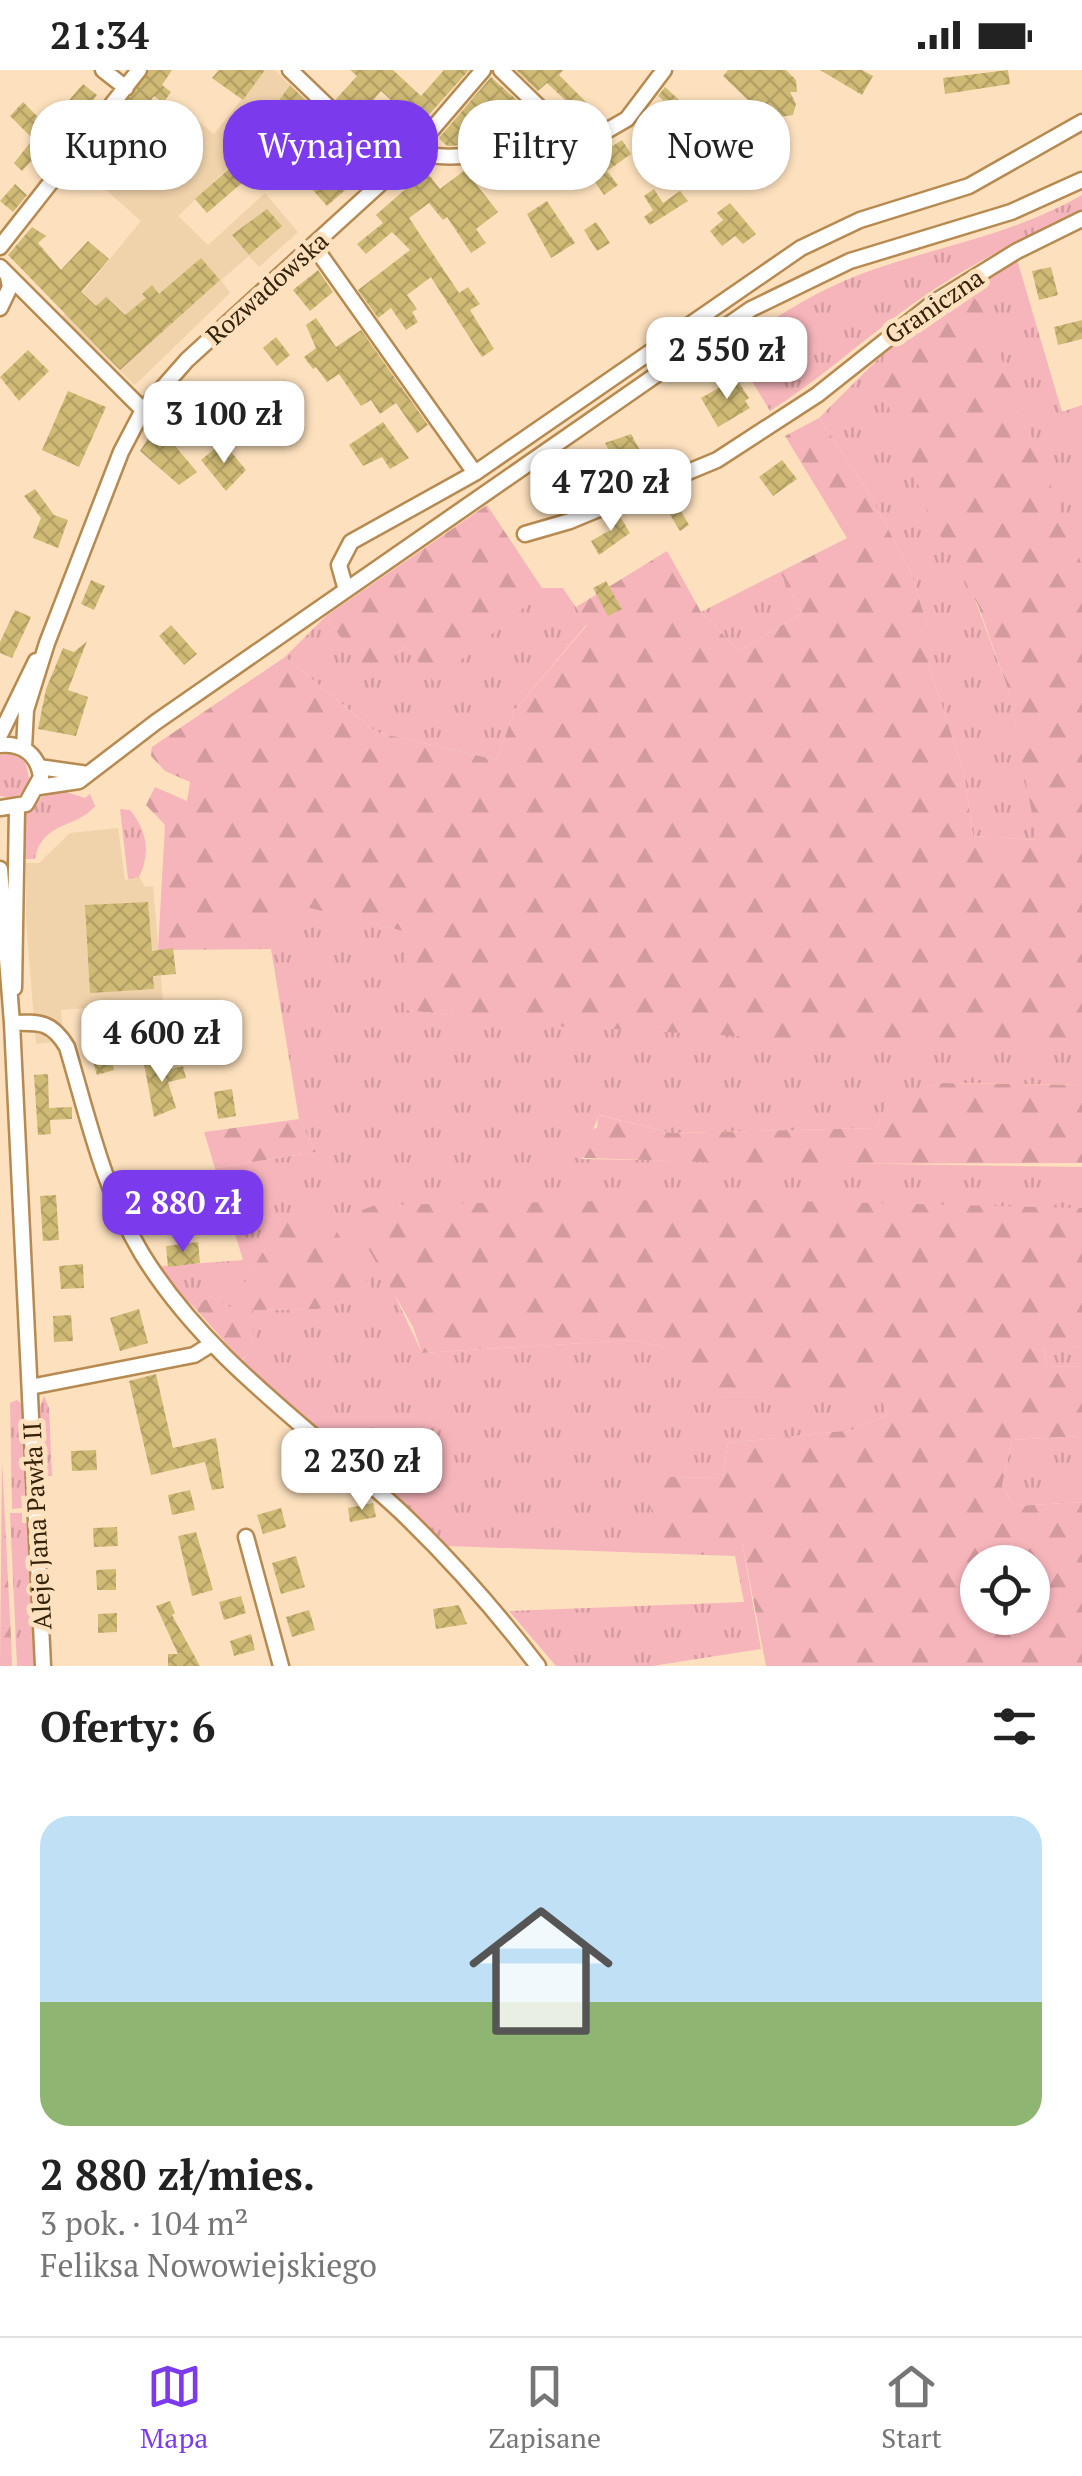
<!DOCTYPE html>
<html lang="pl">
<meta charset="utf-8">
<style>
body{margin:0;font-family:"PT Serif",serif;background:#f6f6f6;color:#222;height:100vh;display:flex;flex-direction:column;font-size:38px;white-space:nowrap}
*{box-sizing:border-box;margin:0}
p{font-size:32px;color:#767676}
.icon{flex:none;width:55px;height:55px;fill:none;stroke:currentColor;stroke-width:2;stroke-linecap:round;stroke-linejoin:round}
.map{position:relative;height:1596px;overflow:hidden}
.sheet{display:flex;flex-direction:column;background:#fff;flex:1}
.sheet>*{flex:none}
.banner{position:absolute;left:30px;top:30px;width:1022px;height:90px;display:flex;gap:20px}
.fabs{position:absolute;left:960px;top:1475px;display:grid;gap:20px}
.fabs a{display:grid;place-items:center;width:90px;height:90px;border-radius:50%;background:#fff;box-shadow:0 2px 8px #0004;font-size:50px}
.price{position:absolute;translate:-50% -85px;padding:0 22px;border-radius:20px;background:#fff;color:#222;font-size:32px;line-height:65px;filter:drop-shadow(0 2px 5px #0008)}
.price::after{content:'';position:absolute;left:50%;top:60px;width:30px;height:22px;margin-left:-15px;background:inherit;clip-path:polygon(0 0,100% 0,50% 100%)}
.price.current{background:#7c3aed;color:#fff}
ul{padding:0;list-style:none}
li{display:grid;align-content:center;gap:20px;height:530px;padding:0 40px}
li span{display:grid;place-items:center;height:310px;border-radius:30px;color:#555}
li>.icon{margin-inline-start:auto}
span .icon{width:180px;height:180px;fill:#fffc;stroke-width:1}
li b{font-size:42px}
h2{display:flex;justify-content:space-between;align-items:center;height:120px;padding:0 40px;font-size:42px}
.pill{padding:0 35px;border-radius:40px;background:#fff;box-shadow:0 2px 8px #0004;font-size:35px;line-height:90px}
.pill.current{background:#7c3aed;color:#fff}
.status{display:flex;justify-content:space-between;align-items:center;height:70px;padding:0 50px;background:#fff;direction:ltr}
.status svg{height:28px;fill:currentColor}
.dock{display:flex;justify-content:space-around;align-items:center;height:140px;border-top:2px solid #e0e0e0;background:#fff;font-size:28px;color:#767676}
.dock a{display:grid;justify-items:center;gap:5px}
.dock .current{color:#7c3aed}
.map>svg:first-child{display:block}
</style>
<div class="status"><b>21:34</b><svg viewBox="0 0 49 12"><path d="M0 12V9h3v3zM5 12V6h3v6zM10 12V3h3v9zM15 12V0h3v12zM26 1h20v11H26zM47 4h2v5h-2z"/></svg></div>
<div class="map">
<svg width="1082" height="1596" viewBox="0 0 1082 1596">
<defs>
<pattern id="grass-tufts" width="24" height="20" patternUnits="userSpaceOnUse" patternTransform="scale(2.5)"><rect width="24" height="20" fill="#f6b5bb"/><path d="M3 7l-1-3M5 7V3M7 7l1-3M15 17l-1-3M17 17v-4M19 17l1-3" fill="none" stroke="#d49b9f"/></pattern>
<pattern id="forest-firs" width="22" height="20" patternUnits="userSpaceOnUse" patternTransform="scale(2.5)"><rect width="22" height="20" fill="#f6b5bb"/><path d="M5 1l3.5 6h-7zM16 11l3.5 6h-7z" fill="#d49b9f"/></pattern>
<pattern id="building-cross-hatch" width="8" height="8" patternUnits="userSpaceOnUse" patternTransform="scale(2.5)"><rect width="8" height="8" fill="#d0bb76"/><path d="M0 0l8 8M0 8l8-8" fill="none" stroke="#b3a065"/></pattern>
</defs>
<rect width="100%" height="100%" fill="#fde1be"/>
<path fill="#f0d2ab" d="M265,0H275L290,15L233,93L178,146L208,175L265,123L298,162L259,197L249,186L221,210L230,223L135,315L62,247L141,151L106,120L140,76L157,91L192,46L214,64Z
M118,758L125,810L139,807L145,817L153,816L163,932L61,940L63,971L36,974L26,850V793H39L70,763Z"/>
<path fill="url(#grass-tufts)" d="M1082,125V142C1018,169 955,202 899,244C856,276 816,312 770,341L732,278C776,246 820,218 872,200C944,175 1016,163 1082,125Z
M1016,186L1062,342L1082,335V496L970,225Z
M884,283L1009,622L1038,770L973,766L964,703L928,593V557L910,500L865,416L819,348Z
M780,502L802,543L739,581L701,542Z
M542,518H563L587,554L514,641L497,690L376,662L285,587L326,546L370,609L405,575L435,611Z
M12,684L25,691L30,712C24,725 14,730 0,726V685Z
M60,720L85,728L90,724L95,736C78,758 42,751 35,789H23V747L45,724Z
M120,739L130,740C147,760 151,784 139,807L128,809Z
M297,834L407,862V940C631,968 856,969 1082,968V1015L943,1013L890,1026L876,1058L672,1063L599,1045L581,1089L1082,1097V1139L391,1217L422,1283L633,1270L668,1278L696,1322L880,1323L887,1345L852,1360L728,1373L722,1408L672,1407L742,1472L761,1579L652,1596H556L509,1541L744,1532L735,1486L447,1476L368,1400L241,1291L254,1279L252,1240L311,1239L265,1178L230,1238L211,1226L194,1237L150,1197L243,1190L215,1098L316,1082L299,1049L271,879Z
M1082,1276V1296L1047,1297L1044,1278Z
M44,1326L49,1338L52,1406H43L40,1337Z
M17,1330L22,1334L27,1425L21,1426L22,1438L12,1439L10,1333Z
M1082,1366V1432L1014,1436L1002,1416L1012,1370Z
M10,1443H22V1453H27L34,1596H17Z"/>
<path fill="url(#forest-firs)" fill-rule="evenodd" d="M970,224L980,234L1082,495V970H808L520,954L407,940V862L298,835L271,879L158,880L165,755L146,735L155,717L187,731L190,712L165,701L151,686L152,677L285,587L376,662L497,690L514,641L587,555L576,537L667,481L701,542L739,581L802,543L780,502L847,468L785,366L819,348L865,416L910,500L928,557V593L964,703L973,766L1037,770L1009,622L978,535L927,441L901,363L880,319L884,283L939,239Z
M487,435L542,518L540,524L434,612L405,575L370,610L326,546Z
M943,1013L1082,1015V1093L759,1094L559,1087L579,1062L597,1058L598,1045L672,1063L876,1058L890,1025Z
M299,1049L316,1082L215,1098L204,1062Z
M714,1129L1082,1138V1276L1044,1279L1047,1297L1082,1296V1366L1012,1370L1002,1416L1014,1436L1082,1432V1596H766L742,1472L664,1480L642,1412L672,1407L722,1408L728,1373L852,1360L887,1345L880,1324L695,1322L668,1278L633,1270L422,1283L413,1257L349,1145L375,1135ZM978,1492H1032V1548H978Z
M328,1147L376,1227L317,1239L253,1240L254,1280L241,1290L194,1237L211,1226L230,1237L265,1178L263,1152Z
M2,1391L11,1568L12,1596H0Z"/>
<path fill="url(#building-cross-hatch)" d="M149,0H172L162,15L171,22L163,33L154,26L140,45L148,51L133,71L126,65L110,80L97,70Z
M219,0H265L243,30L212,8Z
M350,0H393L421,26L444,0H469L419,56L381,21L361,45L351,37L348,41L336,29L357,6Z
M516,0H563L559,5L588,34L579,43L547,13L538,21Z
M728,0H786L796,10L797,22H790L796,34L793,45L767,49L766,59L743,38L749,31L723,6Z
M820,0H862L873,6L862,25Z
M1008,0L1010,14L945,24L943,8Z
M491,7L519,32L504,50L511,57L498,71L482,57L466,75L447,76L439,68Z
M83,14L97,25L44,95L35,87L22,101L14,93L33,69L10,46L23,32L47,56Z
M290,15L343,66L327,85L309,67L297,80L283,67L277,76L257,61Z
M665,17L699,48L690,59L670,43L644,66L636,59L663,30L658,26Z
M382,54L399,69L389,80L372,64Z
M681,63L712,98L702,106L671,71Z
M622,70L631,84L607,101L618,115L604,125L583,95Z
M358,80L374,95L327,136L311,118L321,110L325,114Z
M239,90L251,105L207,143L195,129Z
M465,100L498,142L476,159L486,173L471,183L447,147L443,150L429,133L409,148L459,223L468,217L480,234L470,240L494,279L482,287L431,207L407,225L417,239L412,242L418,252L406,260L391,238L378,248L358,220L410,180L392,162L366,184L357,174L383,153L376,145L426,101L440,119Z
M15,114L27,125L13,142L0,131Z
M654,119L663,133L680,121L688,131L650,155L644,147L653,140L644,126Z
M547,131L575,173L551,188L527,144Z
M730,133L756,164L743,174L735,166L722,176L710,161L723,150L717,143Z
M267,139L282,156L249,185L232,165Z
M596,152L610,173L597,181L584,160Z
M32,157L46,166L38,173L61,200L88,171L109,189L81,222L96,236L106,227L125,245L146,228L142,224L152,215L159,224L201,188L220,210L120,300L8,185Z
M1051,197L1058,225L1039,230L1032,201Z
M318,200L333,222L310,241L293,220Z
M316,248L336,277L361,260L428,355L417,363L396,333L380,344L371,330L361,336L339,304L327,312L316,297L313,299L304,287L316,278L306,255Z
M1082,250V269L1058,275L1054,257Z
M276,267L290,285L277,296L263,278Z
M28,280L49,301L19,331L0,307Z
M736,308L749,328L745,331L750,338L718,357L701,328Z
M285,310L301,333L287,342L271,320Z
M201,314L220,333L175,376L197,402L179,415L140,381L157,355Z
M68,321L106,337L79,397L42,380Z
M383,352L409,388L390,399L382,387L363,396L349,375Z
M631,364L642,384L635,389L638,395L622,404L605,373Z
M223,372L246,400L226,421L201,390Z
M782,390L797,409L773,426L759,407Z
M35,419L54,445L68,450L58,478L33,468L41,448L24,426Z
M673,428L689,455L680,461L663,433Z
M618,443L630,463L599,485L591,471L612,459L605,448Z
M91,510L105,516L94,540L81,534Z
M606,511L622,539L608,546L593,518Z
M15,540L31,547L12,588L0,583V572Z
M171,555L197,584L184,595L159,566Z
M87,571L68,620L88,627L76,666L38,659L46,619L63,578L74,582Z
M148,832L152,881L173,878L176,904L153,906L154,919L90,923L85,835Z
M156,945L162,965L141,971L135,950Z
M108,977L114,1000L97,1005L90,982Z
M164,989L167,1000L183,996L186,1008L168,1012L176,1038L154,1047L144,994Z
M48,1004L49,1038L72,1037V1049L50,1050L51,1064L38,1065L34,1005Z
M232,1019L236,1046L218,1049L214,1022Z
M199,1110L207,1137L190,1142L182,1115Z
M145,1123L152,1147L137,1151L131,1127Z
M56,1125L59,1170L43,1171L40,1126Z
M198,1172L200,1193L168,1197L166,1176Z
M83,1194L84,1218L61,1219L59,1196Z
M139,1239L148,1273L120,1281L110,1248Z
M71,1245L73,1271L54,1272L53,1246Z
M156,1304L173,1378L216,1368L224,1418L212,1420L205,1392L151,1405L129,1311Z
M96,1380L97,1400L72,1401L71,1381Z
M190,1420L195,1440L172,1445L168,1425Z
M373,1433L376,1447L350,1452L348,1438Z
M281,1438L286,1457L263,1464L257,1445Z
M117,1457L118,1476L94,1477L93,1458Z
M196,1462L213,1520L192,1526L178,1466Z
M296,1486L305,1517L281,1524L272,1493Z
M116,1499V1520H97L96,1500Z
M241,1526L246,1543L224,1550L219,1532Z
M170,1531L175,1543L172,1545L200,1596H168V1584H178L156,1536Z
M459,1535L467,1554L436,1559L433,1539Z
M309,1540L315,1560L292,1567L286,1547Z
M117,1543V1562L98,1563V1544Z
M251,1564L255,1580L234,1586L230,1571Z"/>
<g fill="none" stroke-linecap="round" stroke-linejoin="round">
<defs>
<path id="minor" d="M103,0L126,18
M290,0L395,101
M501,0L568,65
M415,79C445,102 566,66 608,60L627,49L664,0
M314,176L475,403
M0,177L139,0
M0,197L143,340
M0,238L10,217L8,207
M525,464L570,451L717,390L817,325L933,233L1017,181L1082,149
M346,520L339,495L351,472L475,403L801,178L860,150L969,116L1082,52
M0,665L36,591
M0,675C23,673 38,685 41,707L26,734L0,738
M24,678L26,640L47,573L121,382L143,340L187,290L404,92L483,0
M39,697L88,704
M39,717L79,711L156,652L751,239L850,191L1011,142L1082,110
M0,799L12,953L43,1596
M14,918L17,738
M12,953C41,952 52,952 67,977C88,1048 104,1121 142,1184C207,1290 312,1359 401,1442C451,1490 496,1541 538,1596
M30,1317L194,1285L210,1275
M246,1467L281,1596"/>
</defs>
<use href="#minor" stroke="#b68a50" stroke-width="19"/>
<use href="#minor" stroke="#fff" stroke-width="14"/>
</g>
<g text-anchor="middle" stroke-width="10" stroke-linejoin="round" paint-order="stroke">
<g font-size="25" fill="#34230a" stroke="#fde1be">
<text transform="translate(267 218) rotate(-42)" y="9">Rozwadowska</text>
<text transform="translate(934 236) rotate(-34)" y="9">Graniczna</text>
<text transform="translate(37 1456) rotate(-93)" y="9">Aleje Jana Pawła II</text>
</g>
</g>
</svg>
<div class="fabs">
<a><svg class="icon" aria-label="locate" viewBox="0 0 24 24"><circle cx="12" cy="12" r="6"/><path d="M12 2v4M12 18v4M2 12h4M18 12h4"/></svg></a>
</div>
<b class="price" style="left:727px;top:332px">2 550 zł</b>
<b class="price" style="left:224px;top:396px">3 100 zł</b>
<b class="price" style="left:611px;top:464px">4 720 zł</b>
<b class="price" style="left:162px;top:1015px">4 600 zł</b>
<b class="price current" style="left:183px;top:1185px">2 880 zł</b>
<b class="price" style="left:362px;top:1443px">2 230 zł</b>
<div class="banner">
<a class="pill">Kupno</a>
<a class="pill current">Wynajem</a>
<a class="pill">Filtry</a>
<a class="pill">Nowe</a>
</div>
</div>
<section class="sheet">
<h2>Oferty: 6<svg class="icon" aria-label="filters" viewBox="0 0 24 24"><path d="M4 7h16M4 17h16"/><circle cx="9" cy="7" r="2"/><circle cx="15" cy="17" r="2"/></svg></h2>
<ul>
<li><span style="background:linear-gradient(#bfe0f5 60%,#8fb573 0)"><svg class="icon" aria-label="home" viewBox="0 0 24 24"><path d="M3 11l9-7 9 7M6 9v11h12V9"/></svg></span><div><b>2 880 zł/mies.</b><p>3 pok. · 104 m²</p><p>Feliksa Nowowiejskiego</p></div></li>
</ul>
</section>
<nav class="dock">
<a class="current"><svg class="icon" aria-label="map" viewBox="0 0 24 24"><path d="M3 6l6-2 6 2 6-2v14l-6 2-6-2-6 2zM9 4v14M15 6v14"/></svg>Mapa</a>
<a><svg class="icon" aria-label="saved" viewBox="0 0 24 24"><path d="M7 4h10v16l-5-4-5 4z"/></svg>Zapisane</a>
<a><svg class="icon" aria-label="home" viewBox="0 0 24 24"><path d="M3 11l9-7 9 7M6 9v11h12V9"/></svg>Start</a>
</nav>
